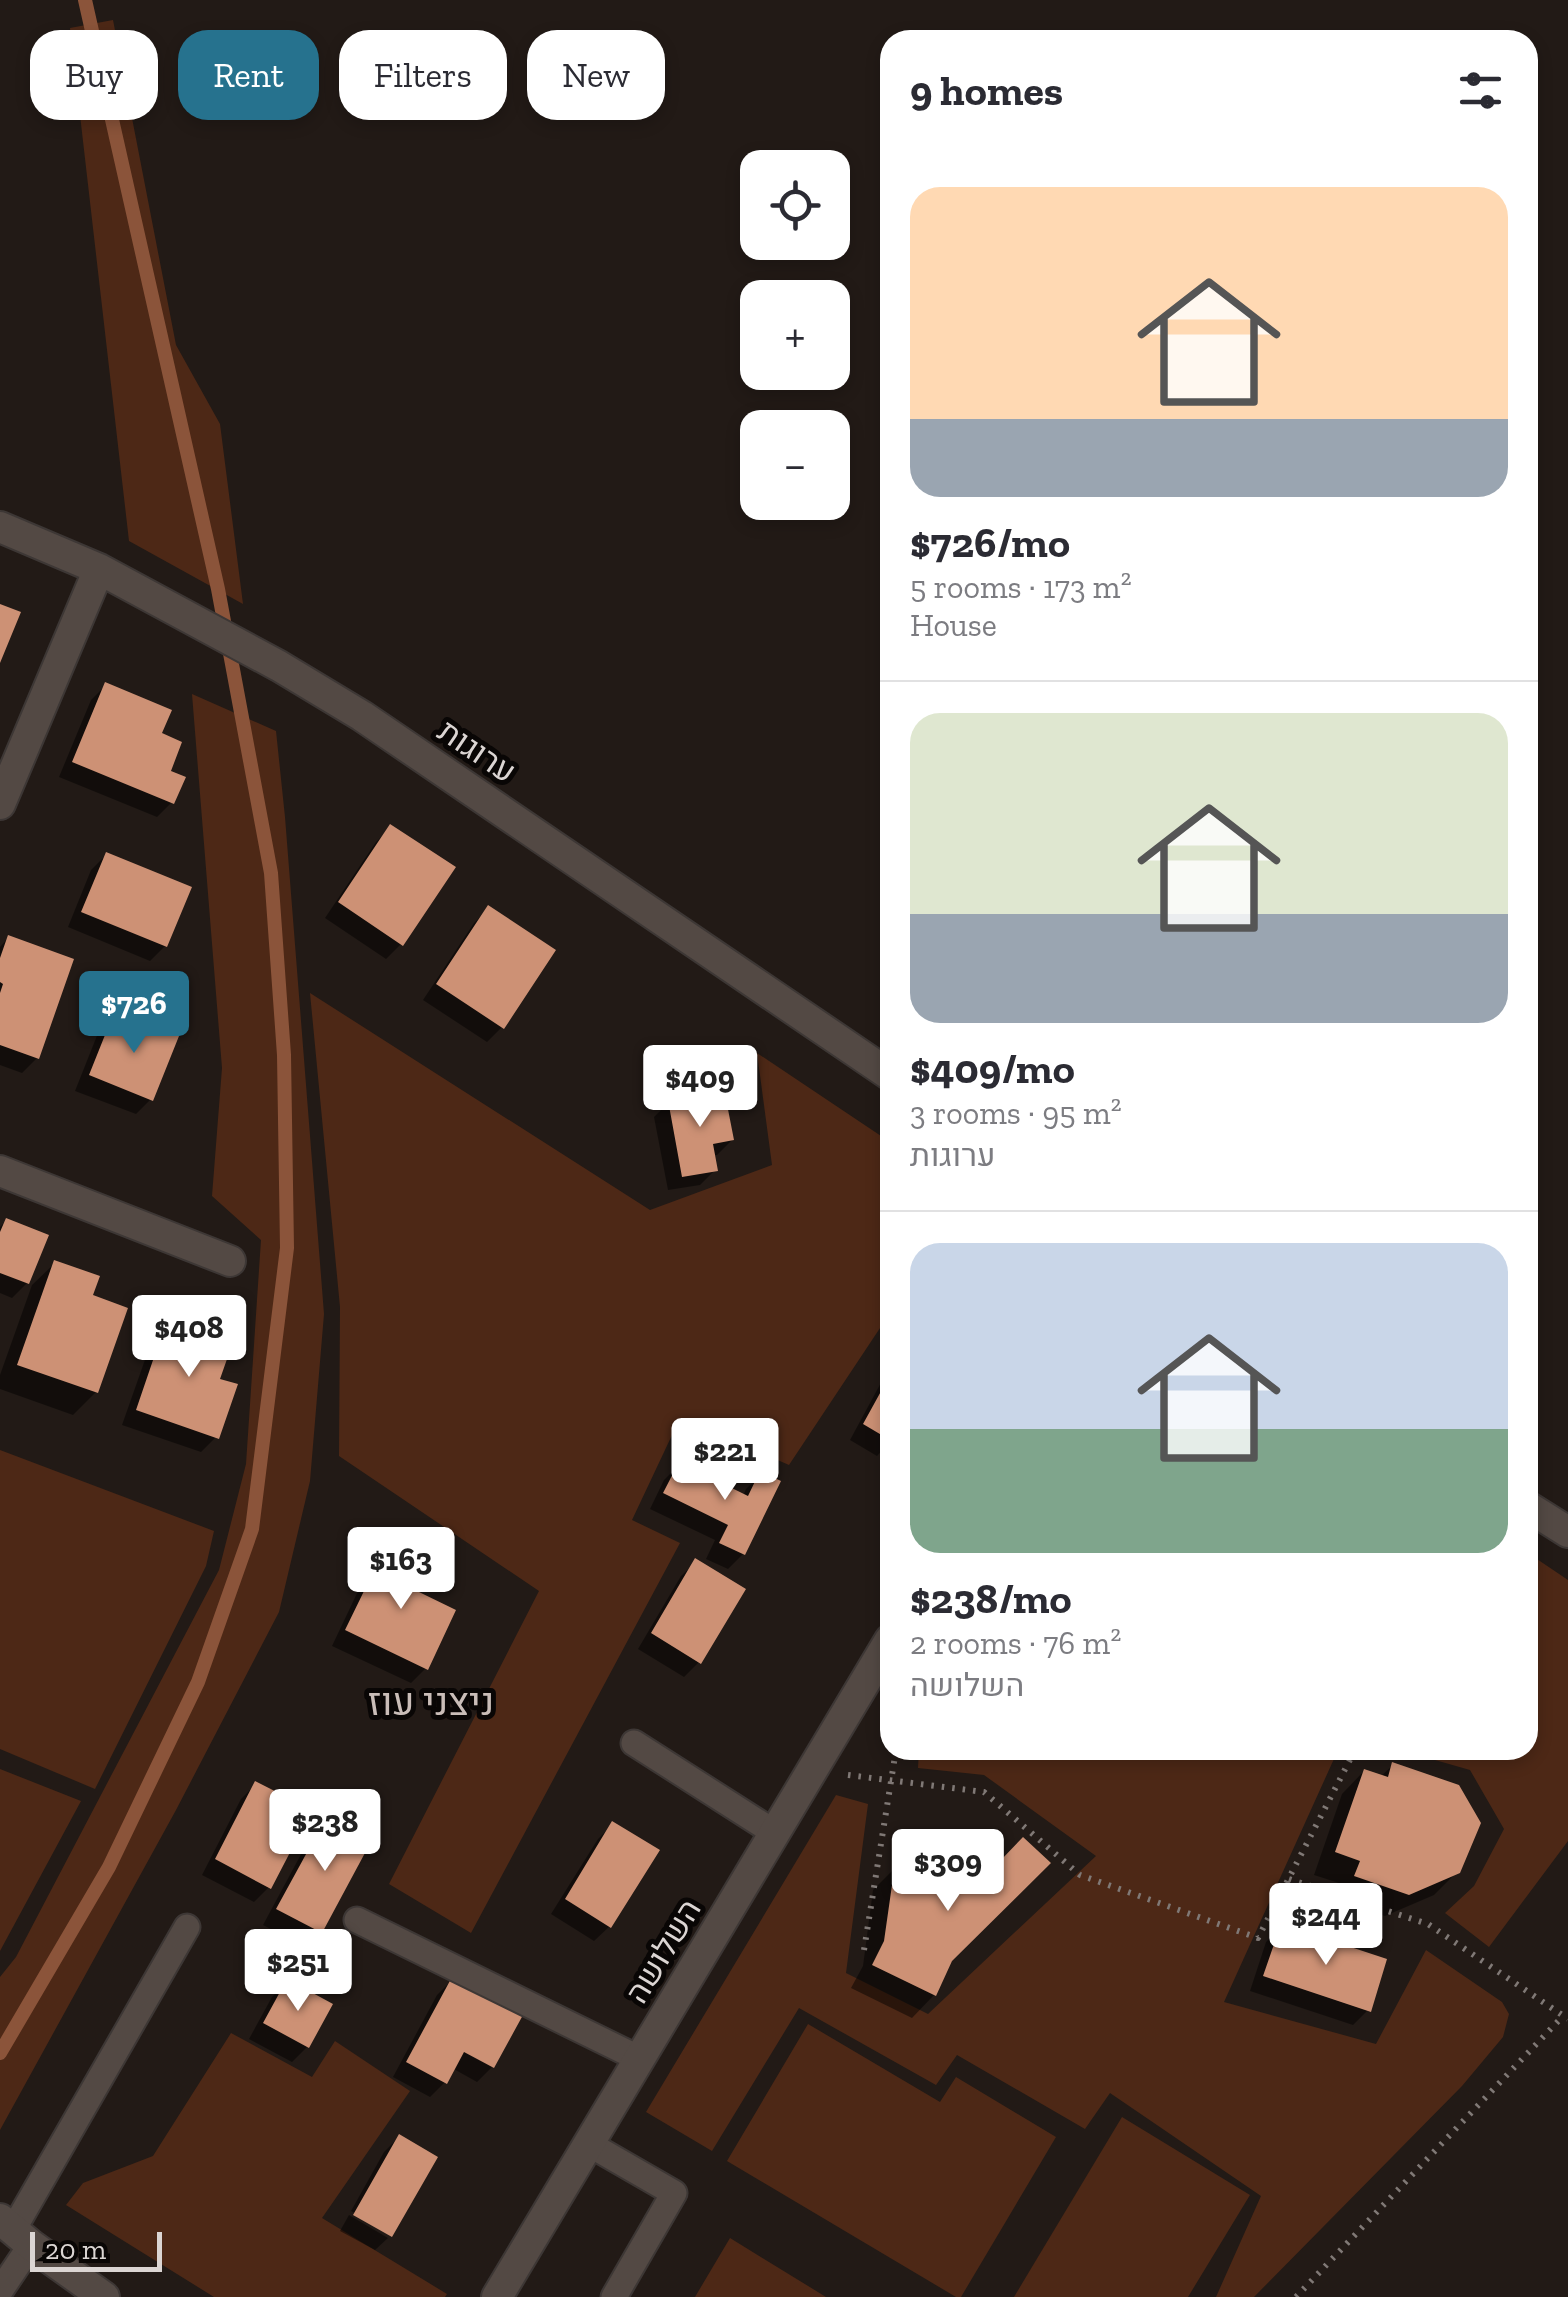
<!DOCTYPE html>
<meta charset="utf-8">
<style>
body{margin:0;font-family:"Zilla Slab",Heebo,serif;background:#f7f7f7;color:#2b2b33;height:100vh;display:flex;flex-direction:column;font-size:38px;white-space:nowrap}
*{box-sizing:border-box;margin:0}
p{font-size:32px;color:#7c7c81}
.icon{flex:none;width:55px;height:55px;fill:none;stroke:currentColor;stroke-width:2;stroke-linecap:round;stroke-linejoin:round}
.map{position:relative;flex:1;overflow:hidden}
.sheet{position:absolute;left:880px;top:30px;width:658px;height:1730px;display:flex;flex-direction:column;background:#fff;border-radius:30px;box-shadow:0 5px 15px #0003}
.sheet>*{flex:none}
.top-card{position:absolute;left:30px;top:30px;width:700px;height:90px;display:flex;gap:20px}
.controls{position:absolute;left:740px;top:150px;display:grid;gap:20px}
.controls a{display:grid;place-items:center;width:110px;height:110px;border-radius:20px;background:#fff;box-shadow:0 5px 15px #0003;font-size:50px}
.scale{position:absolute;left:30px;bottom:25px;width:132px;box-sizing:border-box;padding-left:10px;border:5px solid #dbd5d3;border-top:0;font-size:28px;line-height:35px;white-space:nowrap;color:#dbd5d3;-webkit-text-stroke:8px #090605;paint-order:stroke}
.price{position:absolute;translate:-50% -85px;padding:0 22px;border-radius:10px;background:#fff;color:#222;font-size:32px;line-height:65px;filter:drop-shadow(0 2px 5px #0008)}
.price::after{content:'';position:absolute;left:50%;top:60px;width:30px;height:22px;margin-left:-15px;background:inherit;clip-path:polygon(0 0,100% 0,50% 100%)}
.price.on{background:#26728e;color:#fff}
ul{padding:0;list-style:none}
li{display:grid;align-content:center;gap:20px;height:530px;padding:0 30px}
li+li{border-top:2px solid #e1e1e2}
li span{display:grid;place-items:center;height:310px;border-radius:30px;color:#555}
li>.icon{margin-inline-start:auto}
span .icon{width:180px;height:180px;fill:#fffc;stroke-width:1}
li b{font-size:42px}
h2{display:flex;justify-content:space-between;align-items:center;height:120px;padding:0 30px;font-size:42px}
.pill{padding:0 35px;border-radius:30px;background:#fff;box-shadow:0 5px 15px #0003;font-size:35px;line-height:90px}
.pill.on{background:#26728e;color:#fff}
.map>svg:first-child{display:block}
</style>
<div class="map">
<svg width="1568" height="2297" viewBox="0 0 1568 2297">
<rect width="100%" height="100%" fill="#221a16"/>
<path fill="#4d2816" d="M113,20L176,345L220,424L243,604L129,541L70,28Z
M192,694L276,731L285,817L324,1314L310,1481L279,1612L176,1810L0,2130V1977L16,1957L219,1570L246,1464L261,1240L212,1196L222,1068Z
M310,993L650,1210L772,1165L757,1053L890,1142V1313L789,1465L752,1449L739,1469L673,1433L632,1520L680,1543L471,1933L389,1884L539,1591L339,1456L340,1307Z
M0,1450L214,1531L206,1566L95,1789L0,1749Z
M1528,1553L1568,1580V1841L1489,1947L1445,1913L1474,1886L1504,1829L1470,1770L1400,1750H1528Z
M919,1750H1338L1224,2002L1376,2044L1426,1950L1502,2002L1509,2014L1503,2037L1462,2086L1254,2297H1216L1261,2196L1110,2093L1085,2129L957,2055L936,2085L799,2008L712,2151L646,2112L836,1795L868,1804L846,1973L928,2014L1096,1856L984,1775L918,1768Z
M0,1769L81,1801L0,1951Z
M808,2024L940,2102L956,2077L1056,2137L961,2297H956L727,2161Z
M231,2033L312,2077L335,2041L410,2091L322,2218L447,2294L445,2297H214L66,2205L83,2183L153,2156Z
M1122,2117L1250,2195L1188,2297H1014Z
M730,2238L826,2297H695Z"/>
<path fill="#0007" d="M106,685L159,734L172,802L157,817L59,777L91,700Z
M391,827L401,944L386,959L325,918L376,842Z
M106,855L165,946L150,961L68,927L91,870Z
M489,908L502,1027L487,1042L423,1000L474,923Z
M8,938L37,1058L22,1073L0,1065V947Z
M115,1013L151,1099L136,1114L75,1091L100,1028Z
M669,1102L732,1140L717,1155H713L715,1170L700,1185L668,1190L654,1117Z
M6,1221L27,1283L12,1298L0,1293V1227Z
M55,1263L90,1297L96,1392L73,1415L0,1389V1375L32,1285Z
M168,1322L216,1380V1437L201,1452L122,1425L153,1337Z
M890,1372V1442L877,1456L850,1440L883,1379Z
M679,1465L743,1496L746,1489L761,1474L743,1554L728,1569L706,1559L715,1540L650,1509L664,1480Z
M384,1553L415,1593L426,1668L411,1683L332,1646L369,1568Z
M696,1562L699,1662L684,1677L638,1649L681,1576Z
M1393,1765L1458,1871L1434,1895L1385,1916L1333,1898L1339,1883L1314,1875L1342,1794L1364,1771L1380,1777Z
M256,1784L269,1887L254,1902L202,1875L241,1799Z
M328,1817L369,1839L320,1932L305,1947L263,1925L313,1832Z
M613,1824L610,1926L594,1941L551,1914L598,1839Z
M928,1865L950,1960L934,1995L912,2018L851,1988L863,1966L873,1890L896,1867L918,1875Z
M1281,1927L1368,2010L1353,2025L1250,1991L1266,1942Z
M452,1980L492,2067L477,2082L452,2068L445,2082L430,2097L393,2077L437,1995Z
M287,1982L307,2047L292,2062L249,2039L272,1997Z
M399,2137L435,2158L389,2236V2233L351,2211L384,2152Z
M349,2215L388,2238L375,2250L340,2231Z"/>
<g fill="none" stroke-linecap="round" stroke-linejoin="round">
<path stroke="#8b543a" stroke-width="14" d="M0,2053L109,1867L198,1682L252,1529L287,1248L284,1055L271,873L218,589L85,0"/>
</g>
<path fill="#cd9175" d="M0,604L21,612L0,663Z
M105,682L172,710L162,733L182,742L171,771L186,777L174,804L72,762Z
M390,824L456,867L403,946L338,902Z
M106,852L192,887L167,947L81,912Z
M488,905L556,950L504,1029L436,984Z
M8,935L74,959L39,1059L0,1045V993L3,984L0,982V958Z
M115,1010L179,1036L153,1101L89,1075Z
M724,1089L734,1140L713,1144L718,1171L682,1177L668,1100Z
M6,1218L49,1235L29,1284L0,1273V1232Z
M54,1260L100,1276L93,1295L128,1308L98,1393L17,1365Z
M167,1319L233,1342L220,1379L238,1384L219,1439L136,1410Z
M890,1375V1440L863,1424Z
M679,1462L748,1496L760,1471L781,1481L745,1555L719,1543L728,1525L663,1493Z
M384,1550L429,1571L419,1592L456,1610L428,1670L345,1630Z
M695,1558L746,1589L701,1664L651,1633Z
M1392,1762L1459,1785L1481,1823L1460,1873L1409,1895L1354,1876L1360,1861L1335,1852L1364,1769L1388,1777Z
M255,1781L312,1810L271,1889L215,1859Z
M328,1814L373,1838L322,1933L276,1909Z
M612,1821L660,1850L611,1928L565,1899Z
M1023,1837L1051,1863L952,1961L936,1996L872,1965L884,1941L895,1864L921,1874L927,1862L976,1886Z
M1281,1924L1387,1959L1371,2012L1263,1976Z
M452,1977L523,2015L494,2068L464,2052L447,2084L406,2062Z
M287,1979L333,2004L309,2048L263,2023Z
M399,2134L438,2157L392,2237L353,2215Z"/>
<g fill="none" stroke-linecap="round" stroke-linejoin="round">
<defs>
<path id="service" d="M634,1743L775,1833
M357,1920L640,2059
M589,2144L674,2193L614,2297
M13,2230L187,1927
M0,2291L31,2245"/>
<path id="minor" d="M0,527L99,569L279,666L362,716L890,1075
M0,804L99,569
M0,1171L230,1261
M1528,1507L1568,1532
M0,2219L31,2245L104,2297
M497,2297L890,1640"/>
</defs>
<use href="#service" stroke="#3d3735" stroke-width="29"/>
<use href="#minor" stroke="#3d3735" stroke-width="34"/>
<path stroke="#807976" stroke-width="6" stroke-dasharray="2.5 8" stroke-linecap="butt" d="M848,1775L984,1792L1080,1875L1258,1938L1355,1750
M1289,1879L1428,1924L1568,2019
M864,1950L896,1750
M1296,2297L1563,2016"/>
<use href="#service" stroke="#534944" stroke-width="25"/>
<use href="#minor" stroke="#534944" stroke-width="30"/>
</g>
<g text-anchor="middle" stroke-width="10" stroke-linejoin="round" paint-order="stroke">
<g font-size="32" fill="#dbd5d3" stroke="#090605">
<text transform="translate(477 751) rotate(34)" y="11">ערוגות</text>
<text transform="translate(663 1951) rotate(-59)" y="11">השלושה</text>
</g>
<g font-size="38" fill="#c9bdb8" stroke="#090605">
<text x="431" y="1715">ניצני עוז</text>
</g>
</g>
</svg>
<div class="controls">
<a><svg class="icon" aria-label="locate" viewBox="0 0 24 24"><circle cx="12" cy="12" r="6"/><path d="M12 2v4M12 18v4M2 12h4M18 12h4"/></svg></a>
<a>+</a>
<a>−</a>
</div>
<div class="scale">20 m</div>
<b class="price on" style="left:134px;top:1056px">$726</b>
<b class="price" style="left:700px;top:1130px">$409</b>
<b class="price" style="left:189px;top:1380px">$408</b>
<b class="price" style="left:725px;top:1503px">$221</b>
<b class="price" style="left:401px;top:1612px">$163</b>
<b class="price" style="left:325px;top:1874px">$238</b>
<b class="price" style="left:948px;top:1914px">$309</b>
<b class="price" style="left:1326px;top:1968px">$244</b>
<b class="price" style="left:298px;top:2014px">$251</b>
<div class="top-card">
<a class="pill">Buy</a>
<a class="pill on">Rent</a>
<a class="pill">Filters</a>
<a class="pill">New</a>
</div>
<section class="sheet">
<h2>9 homes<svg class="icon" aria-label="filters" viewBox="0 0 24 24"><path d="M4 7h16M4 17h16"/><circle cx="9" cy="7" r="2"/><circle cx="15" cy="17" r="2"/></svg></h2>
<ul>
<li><span style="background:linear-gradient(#ffd9b3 75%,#9aa5b1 0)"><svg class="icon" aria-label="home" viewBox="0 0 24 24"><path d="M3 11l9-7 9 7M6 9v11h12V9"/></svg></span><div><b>$726/mo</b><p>5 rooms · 173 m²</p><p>House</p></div></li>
<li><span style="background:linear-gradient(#dfe7d0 65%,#9aa5b1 0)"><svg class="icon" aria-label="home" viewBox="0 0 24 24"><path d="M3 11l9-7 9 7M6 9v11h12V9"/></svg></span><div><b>$409/mo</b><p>3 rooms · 95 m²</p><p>ערוגות</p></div></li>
<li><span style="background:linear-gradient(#c9d6e8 60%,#7fa58c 0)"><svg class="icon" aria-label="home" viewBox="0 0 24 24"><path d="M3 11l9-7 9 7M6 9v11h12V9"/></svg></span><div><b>$238/mo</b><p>2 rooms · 76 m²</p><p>השלושה</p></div></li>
</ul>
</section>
</div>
